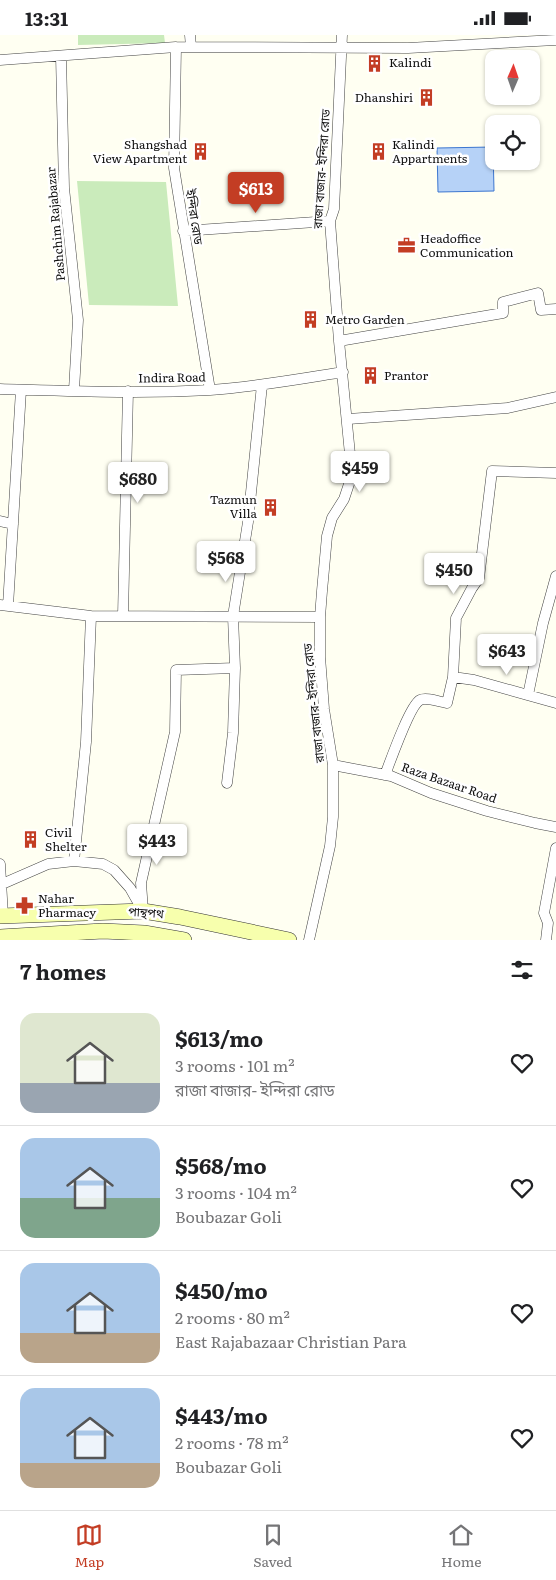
<!DOCTYPE html>
<meta charset="utf-8">
<style>
body{margin:0;font-family:Literata,"Noto Sans Bengali",serif;background:#f6f6f6;color:#202124;height:100vh;display:flex;flex-direction:column;font-size:19px;white-space:nowrap}
*{box-sizing:border-box;margin:0}
p{font-size:16px;color:#757577}
.icon{flex:none;width:28px;height:28px;fill:none;stroke:currentColor;stroke-width:2;stroke-linecap:round;stroke-linejoin:round}
.map{position:relative;height:905px;overflow:hidden}
.sheet{display:flex;flex-direction:column;background:#fff;flex:1}
.sheet>*{flex:none}
.needle{width:32px;rotate:2deg}
.tools{position:absolute;left:485px;top:15px;display:grid;gap:10px}
.tools a{display:grid;place-items:center;width:55px;height:55px;border-radius:10px;background:#fff;box-shadow:0 1px 4px #0004;font-size:25px}
.price{position:absolute;translate:-50% -42px;padding:0 11px;border-radius:5px;background:#fff;color:#222;font-size:16px;line-height:32px;filter:drop-shadow(0 1px 2px #0008)}
.price::after{content:'';position:absolute;left:50%;top:30px;width:15px;height:11px;margin-left:-8px;background:inherit;clip-path:polygon(0 0,100% 0,50% 100%)}
.price.current{background:#c33d24;color:#fff}
ul{padding:0;list-style:none}
li{display:flex;align-items:center;gap:15px;height:125px;padding:0 20px}
li+li{border-top:1px solid #e0e0e0}
li span{display:grid;place-items:center;flex:none;width:140px;height:100px;border-radius:15px;color:#555}
li>.icon{margin-inline-start:auto}
span .icon{width:60px;height:60px;fill:#fffc;stroke-width:1}
li b{font-size:21px}
h2{display:flex;justify-content:space-between;align-items:center;height:60px;padding:0 20px;font-size:21px}
.status{display:flex;justify-content:space-between;align-items:center;height:35px;padding:0 25px;background:#fff;direction:ltr}
.status svg{height:14px;fill:currentColor}
.tabs{display:flex;justify-content:space-around;align-items:center;height:70px;border-top:1px solid #e0e0e0;background:#fff;font-size:14px;color:#757577}
.tabs a{display:grid;justify-items:center;gap:2px}
.tabs .current{color:#c33d24}
.map>svg:first-child{display:block}
</style>
<div class="status"><b>13:31</b><svg viewBox="0 0 49 12"><path d="M0 12V9h3v3zM5 12V6h3v6zM10 12V3h3v9zM15 12V0h3v12zM26 1h20v11H26zM47 4h2v5h-2z"/></svg></div>
<div class="map">
<svg width="556" height="905" viewBox="0 0 556 905">
<rect width="100%" height="100%" fill="#fffff2"/>
<path fill="#caebbb" d="M78,0H164L165,8L78,10Z
M77,146L166,147L178,271L89,270Z"/>
<path fill="#b6d2f7" stroke="#3c76d0" d="M493,112L494,156L438,157L437,113Z"/>
<g fill="none" stroke-linecap="round" stroke-linejoin="round">
<defs>
<path id="street" d="M190,0L191,12
M176,12L174,133L210,355
M61,21L64,153L78,285L74,355
M0,25L176,12L408,13L556,5
M183,196L330,186
M339,306L503,278V267L538,258L541,275L556,274
M0,354C70,356 141,359 210,355C255,352 299,344 343,337
M348,384L508,373L556,362
M0,486L13,489
M0,570L91,581L320,582
M8,571L21,355
M123,581L128,356
M453,642L474,645L556,668
M528,660L543,588L556,541
M333,730L391,741L431,758L487,776L535,788L556,792
M385,740C390,727 410,670 420,665C426,662 440,667 447,668L453,642L456,583L472,553L479,543L492,436L556,438
M227,748L233,698L235,633L233,581L248,487L262,350
M74,826L86,707L91,581
M0,829L3,881
M0,850L48,829L74,826L103,829L114,835L130,853L143,876L141,848L175,697L176,635L235,633
M309,905L330,811L333,782V730L324,674L320,622V582L322,556L327,501L332,483L344,464L352,440L339,306L330,186L334,174L342,0
M546,905L548,888L544,878L556,813"/>
<path id="secondary" d="M0,881L143,876L180,882L289,905
M0,902L103,896L144,898L184,905"/>
</defs>
<use href="#street" stroke="#434343" stroke-width="11"/>
<use href="#secondary" stroke="#323232" stroke-width="16"/>
<use href="#street" stroke="#fff" stroke-width="10"/>
<use href="#secondary" stroke="#f7ffad" stroke-width="15"/>
</g>
<defs>
<symbol id="building-bare" viewBox="-9 -9 18 18"><path d="M-4-6H4V6H1V3H-1V6H-4ZM-2.5-4.3h1.7v1.8h-1.7ZM.8-4.3h1.7v1.8H.8ZM-2.5-1h1.7V.8h-1.7ZM.8-1h1.7V.8H.8Z" fill="#c33d24" stroke="#fff" stroke-width="2.5" paint-order="stroke"/></symbol>
<symbol id="office-bare" viewBox="-9 -9 18 18"><path d="M-6-3h4V-5.5h4V-3h4V5H-6ZM-1-4.5V-3h2v-1.5ZM-6 0V1H6V0Z" fill="#c33d24" stroke="#fff" stroke-width="2.5" paint-order="stroke"/></symbol>
<symbol id="pharmacy-bare" viewBox="-9 -9 18 18"><path d="M-2-6h4v4h4v4h-4v4h-4v-4h-4v-4h4Z" fill="#c33d24" stroke="#fff" stroke-width="2.5" paint-order="stroke"/></symbol>
</defs>
<g fill-rule="evenodd">
<use href="#building-bare" x="362" y="16" width="25" height="25"/>
<use href="#building-bare" x="414" y="50" width="25" height="25"/>
<use href="#building-bare" x="188" y="104" width="25" height="25"/>
<use href="#building-bare" x="366" y="104" width="25" height="25"/>
<use href="#office-bare" x="394" y="198" width="25" height="25"/>
<use href="#building-bare" x="298" y="272" width="25" height="25"/>
<use href="#building-bare" x="358" y="328" width="25" height="25"/>
<use href="#building-bare" x="258" y="460" width="25" height="25"/>
<use href="#building-bare" x="18" y="792" width="25" height="25"/>
<use href="#pharmacy-bare" x="12" y="858" width="25" height="25"/>
</g>
<g text-anchor="middle" stroke-width="5" stroke-linejoin="round" paint-order="stroke">
<g font-size="12" fill="#101010" stroke="#fff" text-anchor="start">
<text x="389" y="32">Kalindi</text>
<text x="413" y="67" text-anchor="end">Dhanshiri</text>
<text x="187" y="114" text-anchor="end">Shangshad<tspan x="187" dy="14">View Apartment</tspan></text>
<text x="392" y="114">Kalindi<tspan x="392" dy="14">Appartments</tspan></text>
<text x="420" y="208">Headoffice<tspan x="420" dy="14">Communication</tspan></text>
<text x="325" y="289">Metro Garden</text>
<text x="384" y="345">Prantor</text>
<text x="257" y="469" text-anchor="end">Tazmun<tspan x="257" dy="14">Villa</tspan></text>
<text x="45" y="802">Civil<tspan x="45" dy="14">Shelter</tspan></text>
<text x="38" y="868">Nahar<tspan x="38" dy="14">Pharmacy</tspan></text>
</g>
<g font-size="12" fill="#101010" stroke="#fff">
<text transform="translate(322 134) rotate(-86)" y="4">রাজা বাজার- ইন্দিরা রোড</text>
<text transform="translate(194 182) rotate(81)" y="4">ইন্দিরা রোড</text>
<text transform="translate(56 189) rotate(-95)" y="4">Pashchim Rajabazar</text>
<text transform="translate(172 343) rotate(-1)" y="4">Indira Road</text>
<text transform="translate(314 668) rotate(-96)" y="4">রাজা বাজার- ইন্দিরা রোড</text>
<text transform="translate(449 748) rotate(19)" y="4">Raza Bazaar Road</text>
<text transform="translate(146 878) rotate(4)" y="4">পান্থপথ</text>
</g>
</g>
</svg>
<div class="tools">
<a><svg class="needle" viewBox="-14 -14 28 28"><path d="M0-13l5 13h-10z" fill="#e53935"/><path d="M0 13l5-13h-10z" fill="#757577"/></svg></a>
<a><svg class="icon" aria-label="locate" viewBox="0 0 24 24"><circle cx="12" cy="12" r="6"/><path d="M12 2v4M12 18v4M2 12h4M18 12h4"/></svg></a>
</div>
<b class="price current" style="left:256px;top:179px">$613</b>
<b class="price" style="left:360px;top:458px">$459</b>
<b class="price" style="left:138px;top:469px">$680</b>
<b class="price" style="left:226px;top:548px">$568</b>
<b class="price" style="left:454px;top:560px">$450</b>
<b class="price" style="left:507px;top:641px">$643</b>
<b class="price" style="left:157px;top:831px">$443</b>
</div>
<section class="sheet">
<h2>7 homes<svg class="icon" aria-label="filters" viewBox="0 0 24 24"><path d="M4 7h16M4 17h16"/><circle cx="9" cy="7" r="2"/><circle cx="15" cy="17" r="2"/></svg></h2>
<ul>
<li><span style="background:linear-gradient(#dfe7d0 70%,#9aa5b1 0)"><svg class="icon" aria-label="home" viewBox="0 0 24 24"><path d="M3 11l9-7 9 7M6 9v11h12V9"/></svg></span><div><b>$613/mo</b><p>3 rooms · 101 m²</p><p>রাজা বাজার- ইন্দিরা রোড</p></div><svg class="icon" aria-label="heart" viewBox="0 0 24 24"><path d="M12 20l-8-8c-3-5 5-10 8-4 3-6 11-1 8 4z"/></svg></li>
<li><span style="background:linear-gradient(#a9c7e8 60%,#7fa58c 0)"><svg class="icon" aria-label="home" viewBox="0 0 24 24"><path d="M3 11l9-7 9 7M6 9v11h12V9"/></svg></span><div><b>$568/mo</b><p>3 rooms · 104 m²</p><p>Boubazar Goli</p></div><svg class="icon" aria-label="heart" viewBox="0 0 24 24"><path d="M12 20l-8-8c-3-5 5-10 8-4 3-6 11-1 8 4z"/></svg></li>
<li><span style="background:linear-gradient(#a9c7e8 70%,#b9a48a 0)"><svg class="icon" aria-label="home" viewBox="0 0 24 24"><path d="M3 11l9-7 9 7M6 9v11h12V9"/></svg></span><div><b>$450/mo</b><p>2 rooms · 80 m²</p><p>East Rajabazaar Christian Para</p></div><svg class="icon" aria-label="heart" viewBox="0 0 24 24"><path d="M12 20l-8-8c-3-5 5-10 8-4 3-6 11-1 8 4z"/></svg></li>
<li><span style="background:linear-gradient(#a9c7e8 75%,#b9a48a 0)"><svg class="icon" aria-label="home" viewBox="0 0 24 24"><path d="M3 11l9-7 9 7M6 9v11h12V9"/></svg></span><div><b>$443/mo</b><p>2 rooms · 78 m²</p><p>Boubazar Goli</p></div><svg class="icon" aria-label="heart" viewBox="0 0 24 24"><path d="M12 20l-8-8c-3-5 5-10 8-4 3-6 11-1 8 4z"/></svg></li>
</ul>
</section>
<nav class="tabs">
<a class="current"><svg class="icon" aria-label="map" viewBox="0 0 24 24"><path d="M3 6l6-2 6 2 6-2v14l-6 2-6-2-6 2zM9 4v14M15 6v14"/></svg>Map</a>
<a><svg class="icon" aria-label="saved" viewBox="0 0 24 24"><path d="M7 4h10v16l-5-4-5 4z"/></svg>Saved</a>
<a><svg class="icon" aria-label="home" viewBox="0 0 24 24"><path d="M3 11l9-7 9 7M6 9v11h12V9"/></svg>Home</a>
</nav>
